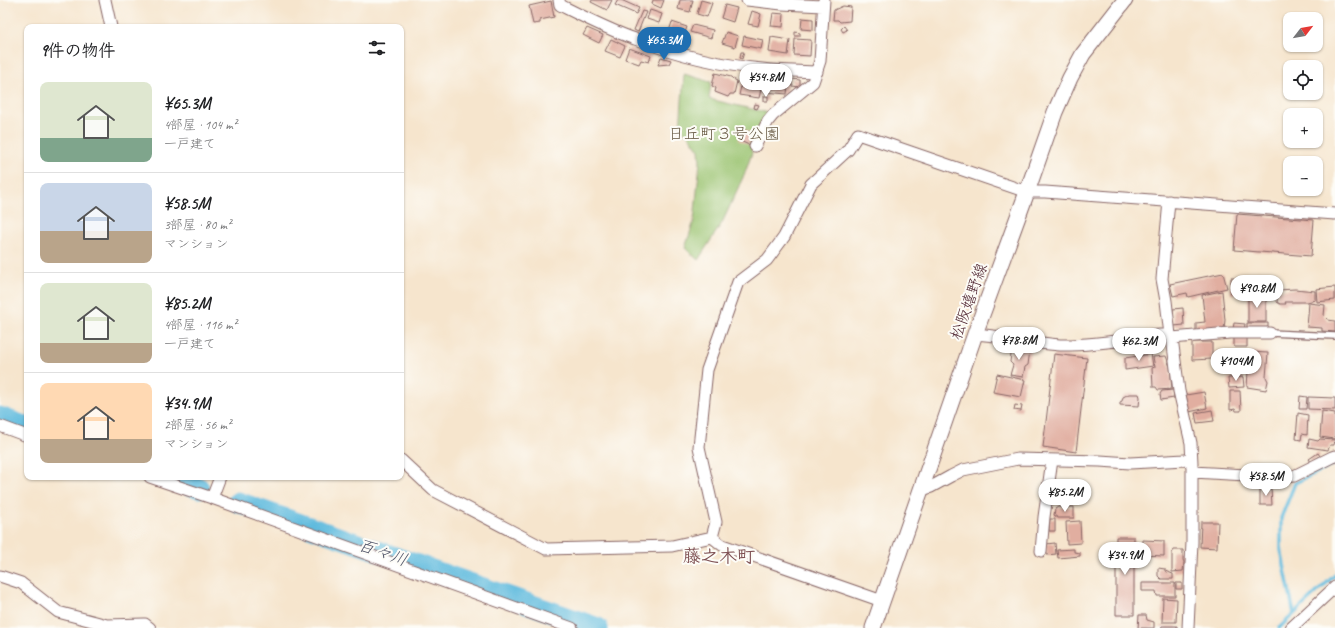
<!DOCTYPE html>
<html lang="ja">
<meta charset="utf-8">
<style>
body{margin:0;font-family:Caveat,"Klee One",sans-serif;background:#f6f6f6;color:#202124;height:100vh;display:flex;flex-direction:column;font-size:15px;white-space:nowrap}
*{box-sizing:border-box;margin:0}
p{font-size:13px;color:#757577}
.icon{flex:none;width:22px;height:22px;fill:none;stroke:currentColor;stroke-width:2;stroke-linecap:round;stroke-linejoin:round}
.map{position:relative;flex:1;overflow:hidden}
.sheet{position:absolute;left:24px;top:24px;width:380px;height:456px;display:flex;flex-direction:column;background:#fff;border-radius:8px;box-shadow:0 1px 3px #0004}
.sheet>*{flex:none}
.needle{width:26px;rotate:59deg}
.fabs{position:absolute;left:1283px;top:12px;display:grid;gap:8px}
.fabs a{display:grid;place-items:center;width:40px;height:40px;border-radius:8px;background:#fff;box-shadow:0 1px 3px #0004;font-size:20px}
.price{position:absolute;translate:-50% -34px;padding:0 9px;border-radius:14px;background:#fff;color:#222;font-size:13px;line-height:26px;filter:drop-shadow(0 1px 2px #0008)}
.price::after{content:'';position:absolute;left:50%;top:24px;width:12px;height:9px;margin-left:-6px;background:inherit;clip-path:polygon(0 0,100% 0,50% 100%)}
.price.selected{background:#1f6fb2;color:#fff}
ul{padding:0;list-style:none}
li{display:flex;align-items:center;gap:12px;height:100px;padding:0 16px}
li+li{border-top:1px solid #e0e0e0}
li span{display:grid;place-items:center;flex:none;width:112px;height:80px;border-radius:8px;color:#555}
li>.icon{margin-inline-start:auto}
span .icon{width:48px;height:48px;fill:#fffc;stroke-width:1}
li b{font-size:17px}
h2{display:flex;justify-content:space-between;align-items:center;height:48px;padding:0 16px;font-size:17px}
.map>svg:first-child{display:block}
</style>
<div class="map">
<svg width="1335" height="628" viewBox="0 0 1335 628">
<rect width="100%" height="100%" fill="#fdfcf7"/>
<filter id="ink" filterUnits="userSpaceOnUse"><feTurbulence type="fractalNoise" baseFrequency=".025" numOctaves="2"/><feDisplacementMap in="SourceGraphic" scale="8" xChannelSelector="R" yChannelSelector="G"/><feConvolveMatrix kernelMatrix="1 2 1 2 8 2 1 2 1" color-interpolation-filters="sRGB"/></filter>
<filter id="wash" filterUnits="userSpaceOnUse"><feTurbulence type="fractalNoise" baseFrequency=".012" numOctaves="4" result="noise"/><feDisplacementMap in="SourceGraphic" scale="16" xChannelSelector="R" yChannelSelector="G"/><feGaussianBlur stdDeviation="0.9" result="paint"/><feColorMatrix in="noise" values="0 0 0 0 0 0 0 0 0 0 0 0 0 0 0 0 0 1.4 0 .05"/><feComposite in="paint" operator="in"/></filter>
<g filter="url(#wash)">
<rect width="100%" height="100%" fill="#f6e5cd"/>
<path fill="#99c26e" stroke="#72704c" d="M684,74L711,82L709,99L769,113L751,147L752,153L745,173L722,223L698,260L685,248L694,221L700,161L699,150L690,137L680,128Z"/>
<g fill="none" stroke-linecap="round" stroke-linejoin="round">
<path stroke="#60bbde" stroke-width="3.5" d="M1294,614L1281,550V518L1295,483L1335,464
M1279,628L1335,575"/>
<path stroke="#60bbde" stroke-width="21" d="M0,417L27,427
M167,477L199,488
M238,502L598,628"/>
</g>
<g id="blocks">
<path fill="#e1aea0" d="M592,0H612L607,10L591,2Z
M618,0H621L639,8L636,14L615,5Z
M653,0H664L661,8L652,4Z
M680,0H693L690,12L678,9Z
M701,0L712,3L707,17L697,14Z
M551,1L554,17L540,20V23L533,24L529,6Z
M725,5L737,8L733,22L721,18Z
M843,6L851,7L850,21L840,22L838,20H833L834,10Z
M650,10L662,14L659,23L647,19Z
M642,11L646,12L638,32L634,30Z
M752,11L761,14L758,26L748,24Z
M773,13L784,14L783,27L771,26Z
M802,18L813,19V30L801,29Z
M672,22L687,27L684,35L669,31Z
M693,25L713,30L711,38L690,32Z
M844,26L847,30L843,32L841,29Z
M587,28L603,35L599,43L583,35Z
M726,32L738,36L735,47L722,43Z
M795,32L800,33V36H795Z
M744,36L763,40L761,49L742,45Z
M771,37L790,40L788,55L769,52Z
M611,39L625,46L620,57L605,51Z
M795,39L811,40L810,56L794,55Z
M629,48L651,56L649,62L641,60L639,64L625,59Z
M741,52H744L742,59L740,58Z
M661,57L671,60L669,64L658,65Z
M715,73L731,77L733,79L737,81L734,94H730L728,97L715,92L716,88L712,86Z
M753,78L763,81L759,98L739,95L742,82L748,83L750,80H753Z
M766,78L783,80V82L788,84L787,94L765,92Z
M792,79L800,80V87L792,86Z
M764,96H768V101H764Z
M755,104L759,105L757,109L754,108Z
M742,130H745L754,135L749,145L738,140Z
M1237,214L1314,220L1311,256L1234,250Z
M1223,273L1227,288L1188,297L1187,293L1173,296L1170,284Z
M1231,278L1257,279L1259,281L1269,282V294H1231Z
M1335,287V300L1317,302L1316,289Z
M1295,289L1315,291V300L1307,302H1285L1286,304H1280L1277,302L1278,290Z
M1222,291L1225,320L1224,329L1196,331V323L1205,322L1202,295Z
M1251,295L1266,296V322H1248V298Z
M1309,303L1325,305L1324,316L1328,320L1335,321V332L1322,331V328L1307,327Z
M1183,308L1184,325L1174,326L1173,309Z
M1234,323L1245,324L1244,330L1233,329Z
M1247,323H1268V330H1247Z
M1234,338H1247V347H1234Z
M1192,342H1212V359L1192,360Z
M1012,347L1030,350L1028,365L1025,367L1023,377L1010,375L1013,365L1010,362Z
M1215,352H1222L1223,362H1215Z
M1250,352L1268,353L1266,377L1268,381L1266,390L1247,387L1248,371L1246,369V365H1249Z
M1054,354L1087,358L1076,452L1043,447Z
M1151,354L1153,366L1125,370V358Z
M1166,356L1170,367L1172,389L1158,390L1156,387H1153L1152,368L1155,367L1153,357Z
M997,374L1025,380L1021,397L993,392Z
M1243,377L1244,387L1229,388L1228,378Z
M1173,390L1174,398L1161,400L1160,394L1162,391Z
M1230,391H1240L1241,411H1236L1235,409L1230,410Z
M1204,392L1207,408L1189,412L1186,395Z
M1129,394H1139L1140,397L1139,406L1120,405V402L1122,401L1123,397Z
M1300,396L1307,397L1306,409H1299Z
M1308,397L1335,398V410L1308,409Z
M1015,405L1022,406L1021,411L1014,410Z
M1212,410L1214,421L1197,423L1195,413Z
M1322,411L1335,413V439L1320,437Z
M1298,413L1308,415L1307,435L1302,434L1301,440L1296,439Z
M1309,439L1318,441L1320,439L1335,440L1334,445H1330L1328,450L1308,447Z
M1318,453L1320,456L1311,462L1309,459Z
M1271,489L1272,505H1260V490Z
M1058,507H1074V518H1058L1054,515L1055,509Z
M1050,519H1055V531H1049Z
M1080,521L1081,543L1067,544L1066,522Z
M1201,522H1218L1217,548L1200,547Z
M1116,537H1134V615H1116Z
M1143,540L1164,541V556L1142,555Z
M1055,543L1056,554L1047,555L1046,544Z
M1074,549V552L1080,553V556L1058,558L1057,550Z
M1174,550H1183V560L1184,562L1183,571L1172,572V553Z
M1158,568L1165,569V571L1173,574V579H1161L1158,576Z
M1142,583H1175V596H1157L1156,591H1142Z
M1176,583H1182V589H1176Z
M1163,598L1177,599L1176,622H1162Z
M1139,615H1146L1147,620L1154,622V628H1138Z
M1162,626H1177V628H1161Z"/>
</g>
</g>
<g filter="url(#ink)">
<use href="#blocks" fill-opacity="0" stroke="#866464" stroke-width="1"/>
<g fill="none" stroke-linecap="round" stroke-linejoin="round">
<defs>
<path id="service" d="M1270,333L1335,336"/>
<path id="minor" d="M105,0L111,27
M559,0L560,5C584,17 609,30 635,39C675,54 719,65 762,69C780,71 799,71 817,72
M747,0L782,4L823,6
M755,146L768,121L773,115L813,82L820,61L824,0
M1169,201L1162,279L1166,301L1170,335L1172,338L1179,391L1191,443L1192,463V542L1188,628
M975,334C1004,336 1031,343 1060,345C1091,346 1129,339 1160,335H1170
M1172,338L1230,333H1270
M0,426L27,436
M401,460L433,490L546,549L672,546L712,537L722,545L882,601
M1193,472L1281,477L1294,476L1332,457L1335,456
M150,477L212,498L572,628
M922,490L931,487L951,476L963,470L1018,459L1100,461L1130,463L1185,460L1192,463
M212,498L220,477
M712,537L716,522L699,447L707,370L738,282L767,260L784,237L811,184L848,150L858,134L1027,192H1045L1335,214
M1041,551L1044,517L1052,460
M0,576L21,583L58,612L107,625L145,624L150,628
M1291,628L1335,587"/>
<path id="secondary" d="M873,628L975,334L1027,192L1055,112L1070,78L1083,54L1125,0"/>
</defs>
<use href="#service" stroke="#866464" stroke-width="8"/>
<use href="#minor" stroke="#866464" stroke-width="13"/>
<use href="#secondary" stroke="#866464" stroke-width="17"/>
<use href="#service" stroke="#fff" stroke-width="5.5"/>
<use href="#minor" stroke="#fff" stroke-width="11"/>
<use href="#secondary" stroke="#fff" stroke-width="15"/>
</g>
</g>
<g text-anchor="middle" stroke-width="4" stroke-linejoin="round" paint-order="stroke">
<g font-size="16" fill="#665842" stroke="#fdfcf7">
<text x="724" y="139">日丘町３号公園</text>
</g>
<g font-size="16" fill="#4a1f2b" stroke="#fdfcf7">
<text transform="translate(968 301) rotate(-70)" y="6">松阪嬉野線</text>
</g>
<g font-size="17" font-style="italic" fill="#52566a" stroke="#fdfcf7">
<text transform="translate(383 552) rotate(19)" y="6">百々川</text>
</g>
<g font-size="18" font-weight="bold" fill="#7f5154" stroke="#fdfcf7">
<text x="719" y="562">藤之木町</text>
</g>
</g>
</svg>
<div class="fabs">
<a><svg class="needle" viewBox="-14 -14 28 28"><path d="M0-13l5 13h-10z" fill="#e53935"/><path d="M0 13l5-13h-10z" fill="#757577"/></svg></a>
<a><svg class="icon" aria-label="locate" viewBox="0 0 24 24"><circle cx="12" cy="12" r="6"/><path d="M12 2v4M12 18v4M2 12h4M18 12h4"/></svg></a>
<a>+</a>
<a>−</a>
</div>
<b class="price selected" style="left:664px;top:61px">¥65.3M</b>
<b class="price" style="left:766px;top:98px">¥54.8M</b>
<b class="price" style="left:1257px;top:309px">¥90.8M</b>
<b class="price" style="left:1019px;top:361px">¥78.8M</b>
<b class="price" style="left:1139px;top:362px">¥62.3M</b>
<b class="price" style="left:1236px;top:382px">¥104M</b>
<b class="price" style="left:1266px;top:497px">¥58.5M</b>
<b class="price" style="left:1065px;top:513px">¥85.2M</b>
<b class="price" style="left:1125px;top:576px">¥34.9M</b>
<section class="sheet">
<h2>9件の物件<svg class="icon" aria-label="filters" viewBox="0 0 24 24"><path d="M4 7h16M4 17h16"/><circle cx="9" cy="7" r="2"/><circle cx="15" cy="17" r="2"/></svg></h2>
<ul>
<li><span style="background:linear-gradient(#dfe7d0 70%,#7fa58c 0)"><svg class="icon" aria-label="home" viewBox="0 0 24 24"><path d="M3 11l9-7 9 7M6 9v11h12V9"/></svg></span><div><b>¥65.3M</b><p>4部屋 · 104 m²</p><p>一戸建て</p></div></li>
<li><span style="background:linear-gradient(#c9d6e8 60%,#b9a48a 0)"><svg class="icon" aria-label="home" viewBox="0 0 24 24"><path d="M3 11l9-7 9 7M6 9v11h12V9"/></svg></span><div><b>¥58.5M</b><p>3部屋 · 80 m²</p><p>マンション</p></div></li>
<li><span style="background:linear-gradient(#dfe7d0 75%,#b9a48a 0)"><svg class="icon" aria-label="home" viewBox="0 0 24 24"><path d="M3 11l9-7 9 7M6 9v11h12V9"/></svg></span><div><b>¥85.2M</b><p>4部屋 · 116 m²</p><p>一戸建て</p></div></li>
<li><span style="background:linear-gradient(#ffd9b3 70%,#b9a48a 0)"><svg class="icon" aria-label="home" viewBox="0 0 24 24"><path d="M3 11l9-7 9 7M6 9v11h12V9"/></svg></span><div><b>¥34.9M</b><p>2部屋 · 56 m²</p><p>マンション</p></div></li>
</ul>
</section>
</div>
